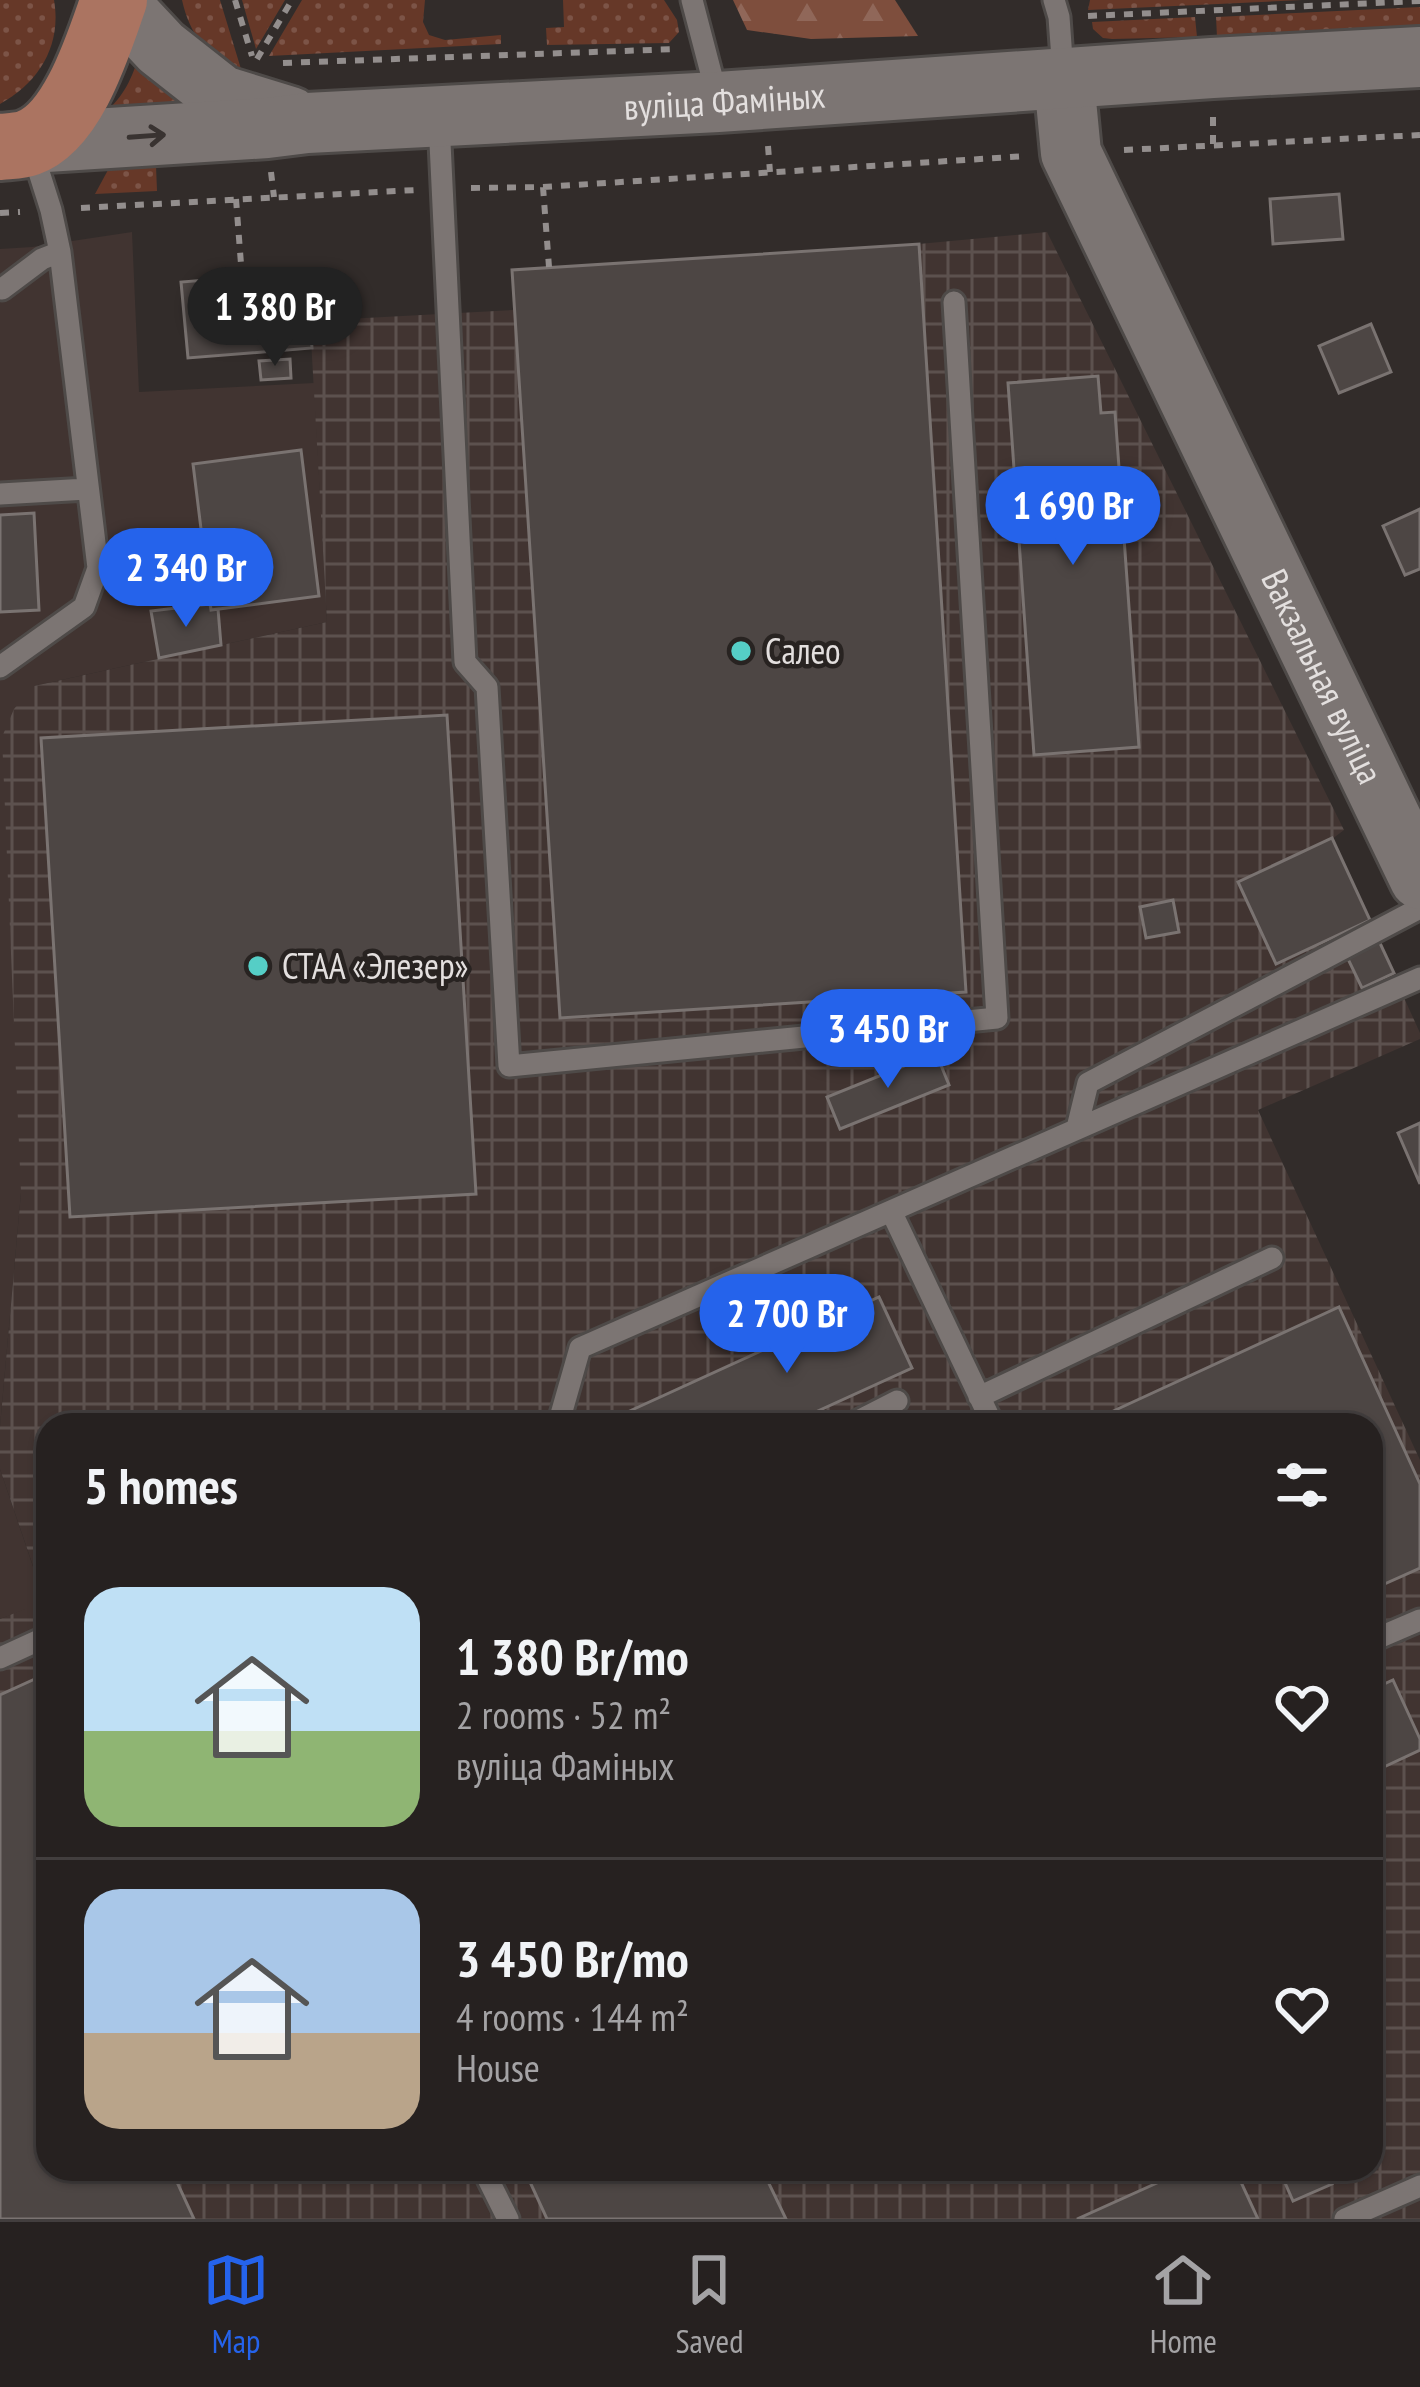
<!DOCTYPE html>
<meta charset="utf-8">
<style>
body{margin:0;font-family:"PT Sans Narrow",sans-serif;background:#322e2d;color:#f1f3f6;height:100vh;display:flex;flex-direction:column;font-size:45px;white-space:nowrap}
*{box-sizing:border-box;margin:0}
p{font-size:39px;color:#a4a3a5}
.icon{flex:none;width:66px;height:66px;fill:none;stroke:currentColor;stroke-width:2;stroke-linecap:round;stroke-linejoin:round}
.map{position:relative;flex:1;overflow:hidden}
.panel{position:absolute;left:36px;top:1413px;width:1347px;height:768px;display:flex;flex-direction:column;background:#262120;border-radius:36px;box-shadow:0 3px 9px #0004,0 0 0 3px #423e3e}
.panel>*{flex:none}
.price{position:absolute;translate:-50% -102px;padding:0 27px;border-radius:42px;background:#2563eb;color:#fff;font-size:39px;line-height:78px;filter:drop-shadow(0 3px 6px #0008)}
.price::after{content:'';position:absolute;left:50%;top:72px;width:36px;height:27px;margin-left:-18px;background:inherit;clip-path:polygon(0 0,100% 0,50% 100%)}
.price.selected{background:#222;color:#fff}
ul{padding:0;list-style:none}
li{display:flex;align-items:center;gap:36px;height:300px;padding:0 48px}
li+li{border-top:3px solid #423e3e}
li span{display:grid;place-items:center;flex:none;width:336px;height:240px;border-radius:36px;color:#555}
li>.icon{margin-inline-start:auto}
span .icon{width:144px;height:144px;fill:#fffc;stroke-width:1}
li b{font-size:51px}
h2{display:flex;justify-content:space-between;align-items:center;height:144px;padding:0 48px;font-size:51px}
.dock{display:flex;justify-content:space-around;align-items:center;height:168px;border-top:3px solid #423e3e;background:#262120;font-size:33px;color:#a4a3a5}
.dock a{display:grid;justify-items:center;gap:6px}
.dock .selected{color:#2563eb}
.map>svg:first-child{display:block}
</style>
<div class="map">
<svg width="1420" height="2219" viewBox="0 0 1420 2219">
<defs>
<pattern id="industrial-grid" width="8" height="8" patternUnits="userSpaceOnUse" patternTransform="scale(3)"><rect width="8" height="8" fill="#413431"/><path d="M0 4h8M4 0v8" fill="none" stroke="#5c514e"/></pattern>
<pattern id="green-dots" width="8" height="8" patternUnits="userSpaceOnUse" patternTransform="scale(3)"><rect width="8" height="8" fill="#663828"/><path d="M2 2h.1M6 6h.1" fill="none" stroke="#7c5447" stroke-width="1.8" stroke-linecap="round"/></pattern>
<pattern id="forest-firs" width="22" height="20" patternUnits="userSpaceOnUse" patternTransform="scale(3)"><rect width="22" height="20" fill="#7e4e3d"/><path d="M5 1l3.5 6h-7zM16 11l3.5 6h-7z" fill="#906759"/></pattern>
</defs>
<rect width="100%" height="100%" fill="#322c2a"/>
<path fill="#413431" d="M132,232L139,392L314,383L327,622L34,686L21,1193L0,1427V249L32,247Z
M0,1469L45,1602L0,1619Z"/>
<path fill="url(#industrial-grid)" fill-rule="evenodd" d="M1047,232L1344,830L1332,839L1420,1033V1039L1258,1110L1420,1460V2219H0V1619L45,1601L0,1469V1427L21,1193L2,737L14,709L34,686L327,622L310,321L514,310L512,270L919,244ZM936,1054L840,1128L828,1097ZM48,1425H1371V2169H48Z"/>
<path fill="url(#green-dots)" d="M0,0H54C62,45 39,83 0,104Z
M182,0H220L241,69C207,55 190,36 182,0Z
M242,0H285L256,49Z
M302,0H425L423,22L429,35L445,40L501,35V44L269,56Z
M563,0H664L677,20L679,32L669,43L547,45L546,28L564,27Z
M1090,0H1302L1088,10Z
M1420,7V25L1217,37L1216,17Z
M1195,17L1197,37L1112,39L1103,38L1093,29L1092,22Z
M138,58L200,106L101,116C121,100 131,82 138,58Z
M156,166L157,191L95,194L108,170Z"/>
<path fill="url(#forest-firs)" d="M733,0H895L918,36L811,39L747,30Z"/>
<path fill="#4d4644" stroke="#7a7371" stroke-width="3" d="M1339,194L1343,239L1273,244L1270,199Z
M919,244L966,992L560,1018L512,270Z
M306,272L312,348L188,358L181,282Z
M1371,324L1391,372L1339,393L1319,346Z
M290,359L291,378L261,380L259,361Z
M1098,376L1101,413L1115,412L1139,747L1034,755L1008,383Z
M301,450L319,596L211,610L193,464Z
M1420,509V569L1405,575L1383,526Z
M34,513L39,610L0,612V515Z
M210,604L211,610L218,609L221,645L159,658L151,611Z
M447,715L476,1194L70,1217L41,738Z
M1332,838L1370,920L1276,964L1238,882Z
M1173,900L1179,932L1146,938L1140,907Z
M1379,941L1394,973L1362,988L1347,957Z
M936,1053L949,1085L840,1129L827,1097Z
M1420,1123V1184L1398,1133Z
M879,1297L912,1368L787,1425H599Z
M1339,1307L1420,1484V1568L1371,1590V1425H1083Z
M48,1673V2169H171L194,2219H0V1695Z
M1393,1680L1420,1739V1750L1371,1773V1690Z
M524,2169H762L786,2219H547Z
M1188,2169H1235L1258,2219H1077Z
M1279,2169H1326L1332,2184L1293,2201Z"/>
<g fill="none" stroke-linecap="round" stroke-linejoin="round">
<defs>
<path id="lane" d="M692,0L717,96
M1054,0L1059,17L1063,73
M439,122L465,662L487,687L509,1066L997,1018L954,302
M2,289L42,259L60,252
M0,494L87,489
M0,667L84,607L98,568L60,252L51,210L32,150
M1077,1128L1088,1083L1420,908
M891,1211L993,1425
M979,1397L1272,1258
M558,1425L580,1348L1420,978
M850,1425L897,1401
M1371,1641L1420,1620
M0,1658L48,1636
M483,2169L508,2219
M865,2169H866
M1345,2219L1420,2186"/>
<g id="secondary">
<path d="M116,0L161,48L222,96L290,117"/>
<path id="s1" d="M1064,80L1071,153L1420,879"/>
<path id="s2" d="M30,143L267,128L307,123L718,102L1212,68L1420,57"/>
</g>
<path id="primary" d="M0,147C9,146 20,146 28,143C74,127 99,42 114,0"/>
</defs>
<use href="#lane" stroke="#4e4a48" stroke-width="27"/>
<use href="#secondary" stroke="#4e4a48" stroke-width="66"/>
<use href="#primary" stroke="#4e4a48" stroke-width="72"/>
<path stroke="#938e8d" stroke-width="6" stroke-dasharray="9 9" stroke-linecap="butt" d="M235,0L252,56
M1088,16L1420,1
M257,59L292,0
M283,63L678,49
M1213,117V145
M768,146L770,172
M1124,150L1420,135
M271,172L274,197
M543,187L549,267
M471,188L543,187L1027,156
M236,199L242,277
M81,208L416,190
M0,213L20,212"/>
<use href="#lane" stroke="#7c7573" stroke-width="21"/>
<use href="#secondary" stroke="#7c7573" stroke-width="60"/>
<use href="#primary" stroke="#ab7461" stroke-width="66"/>
</g>
<defs><path id="oneway-shaft" d="M-6 0H5M1.5-3L5.5 0L1.5 3" fill="none" stroke-width="1.6" stroke-linecap="round" stroke-linejoin="round" transform="scale(3)"/></defs>
<use stroke="#393331" href="#oneway-shaft" transform="translate(147 136) rotate(-4)"/>
<g fill="#55cec6" stroke="#282321" stroke-width="4.5">
<circle cx="741" cy="651" r="12"/>
<circle cx="258" cy="966" r="12"/>
</g>
<g text-anchor="middle" stroke-width="9" stroke-linejoin="round" paint-order="stroke">
<g font-size="36" fill="#e3dfde" stroke="#282321">
<text dy="13" stroke="none"><textPath href="#s2" startOffset="696">вуліца Фаміных</textPath></text>
<text dy="13" stroke="none"><textPath href="#s1" startOffset="654">Вакзальная вуліца</textPath></text>
</g>
<g font-size="36" fill="#e3dfde" stroke="#282321" text-anchor="start">
<text x="765" y="664">Салео</text>
<text x="282" y="979">СТАА «Элезер»</text>
</g>
</g>
</svg>
<b class="price selected" style="left:275px;top:369px">1 380 Br</b>
<b class="price" style="left:1073px;top:568px">1 690 Br</b>
<b class="price" style="left:186px;top:630px">2 340 Br</b>
<b class="price" style="left:888px;top:1091px">3 450 Br</b>
<b class="price" style="left:787px;top:1376px">2 700 Br</b>
<section class="panel">
<h2>5 homes<svg class="icon" aria-label="filters" viewBox="0 0 24 24"><path d="M4 7h16M4 17h16"/><circle cx="9" cy="7" r="2"/><circle cx="15" cy="17" r="2"/></svg></h2>
<ul>
<li><span style="background:linear-gradient(#bfe0f5 60%,#8fb573 0)"><svg class="icon" aria-label="home" viewBox="0 0 24 24"><path d="M3 11l9-7 9 7M6 9v11h12V9"/></svg></span><div><b>1 380 Br/mo</b><p>2 rooms · 52 m²</p><p>вуліца Фаміных</p></div><svg class="icon" aria-label="heart" viewBox="0 0 24 24"><path d="M12 20l-8-8c-3-5 5-10 8-4 3-6 11-1 8 4z"/></svg></li>
<li><span style="background:linear-gradient(#a9c7e8 60%,#b9a48a 0)"><svg class="icon" aria-label="home" viewBox="0 0 24 24"><path d="M3 11l9-7 9 7M6 9v11h12V9"/></svg></span><div><b>3 450 Br/mo</b><p>4 rooms · 144 m²</p><p>House</p></div><svg class="icon" aria-label="heart" viewBox="0 0 24 24"><path d="M12 20l-8-8c-3-5 5-10 8-4 3-6 11-1 8 4z"/></svg></li>
</ul>
</section>
</div>
<nav class="dock">
<a class="selected"><svg class="icon" aria-label="map" viewBox="0 0 24 24"><path d="M3 6l6-2 6 2 6-2v14l-6 2-6-2-6 2zM9 4v14M15 6v14"/></svg>Map</a>
<a><svg class="icon" aria-label="saved" viewBox="0 0 24 24"><path d="M7 4h10v16l-5-4-5 4z"/></svg>Saved</a>
<a><svg class="icon" aria-label="home" viewBox="0 0 24 24"><path d="M3 11l9-7 9 7M6 9v11h12V9"/></svg>Home</a>
</nav>
